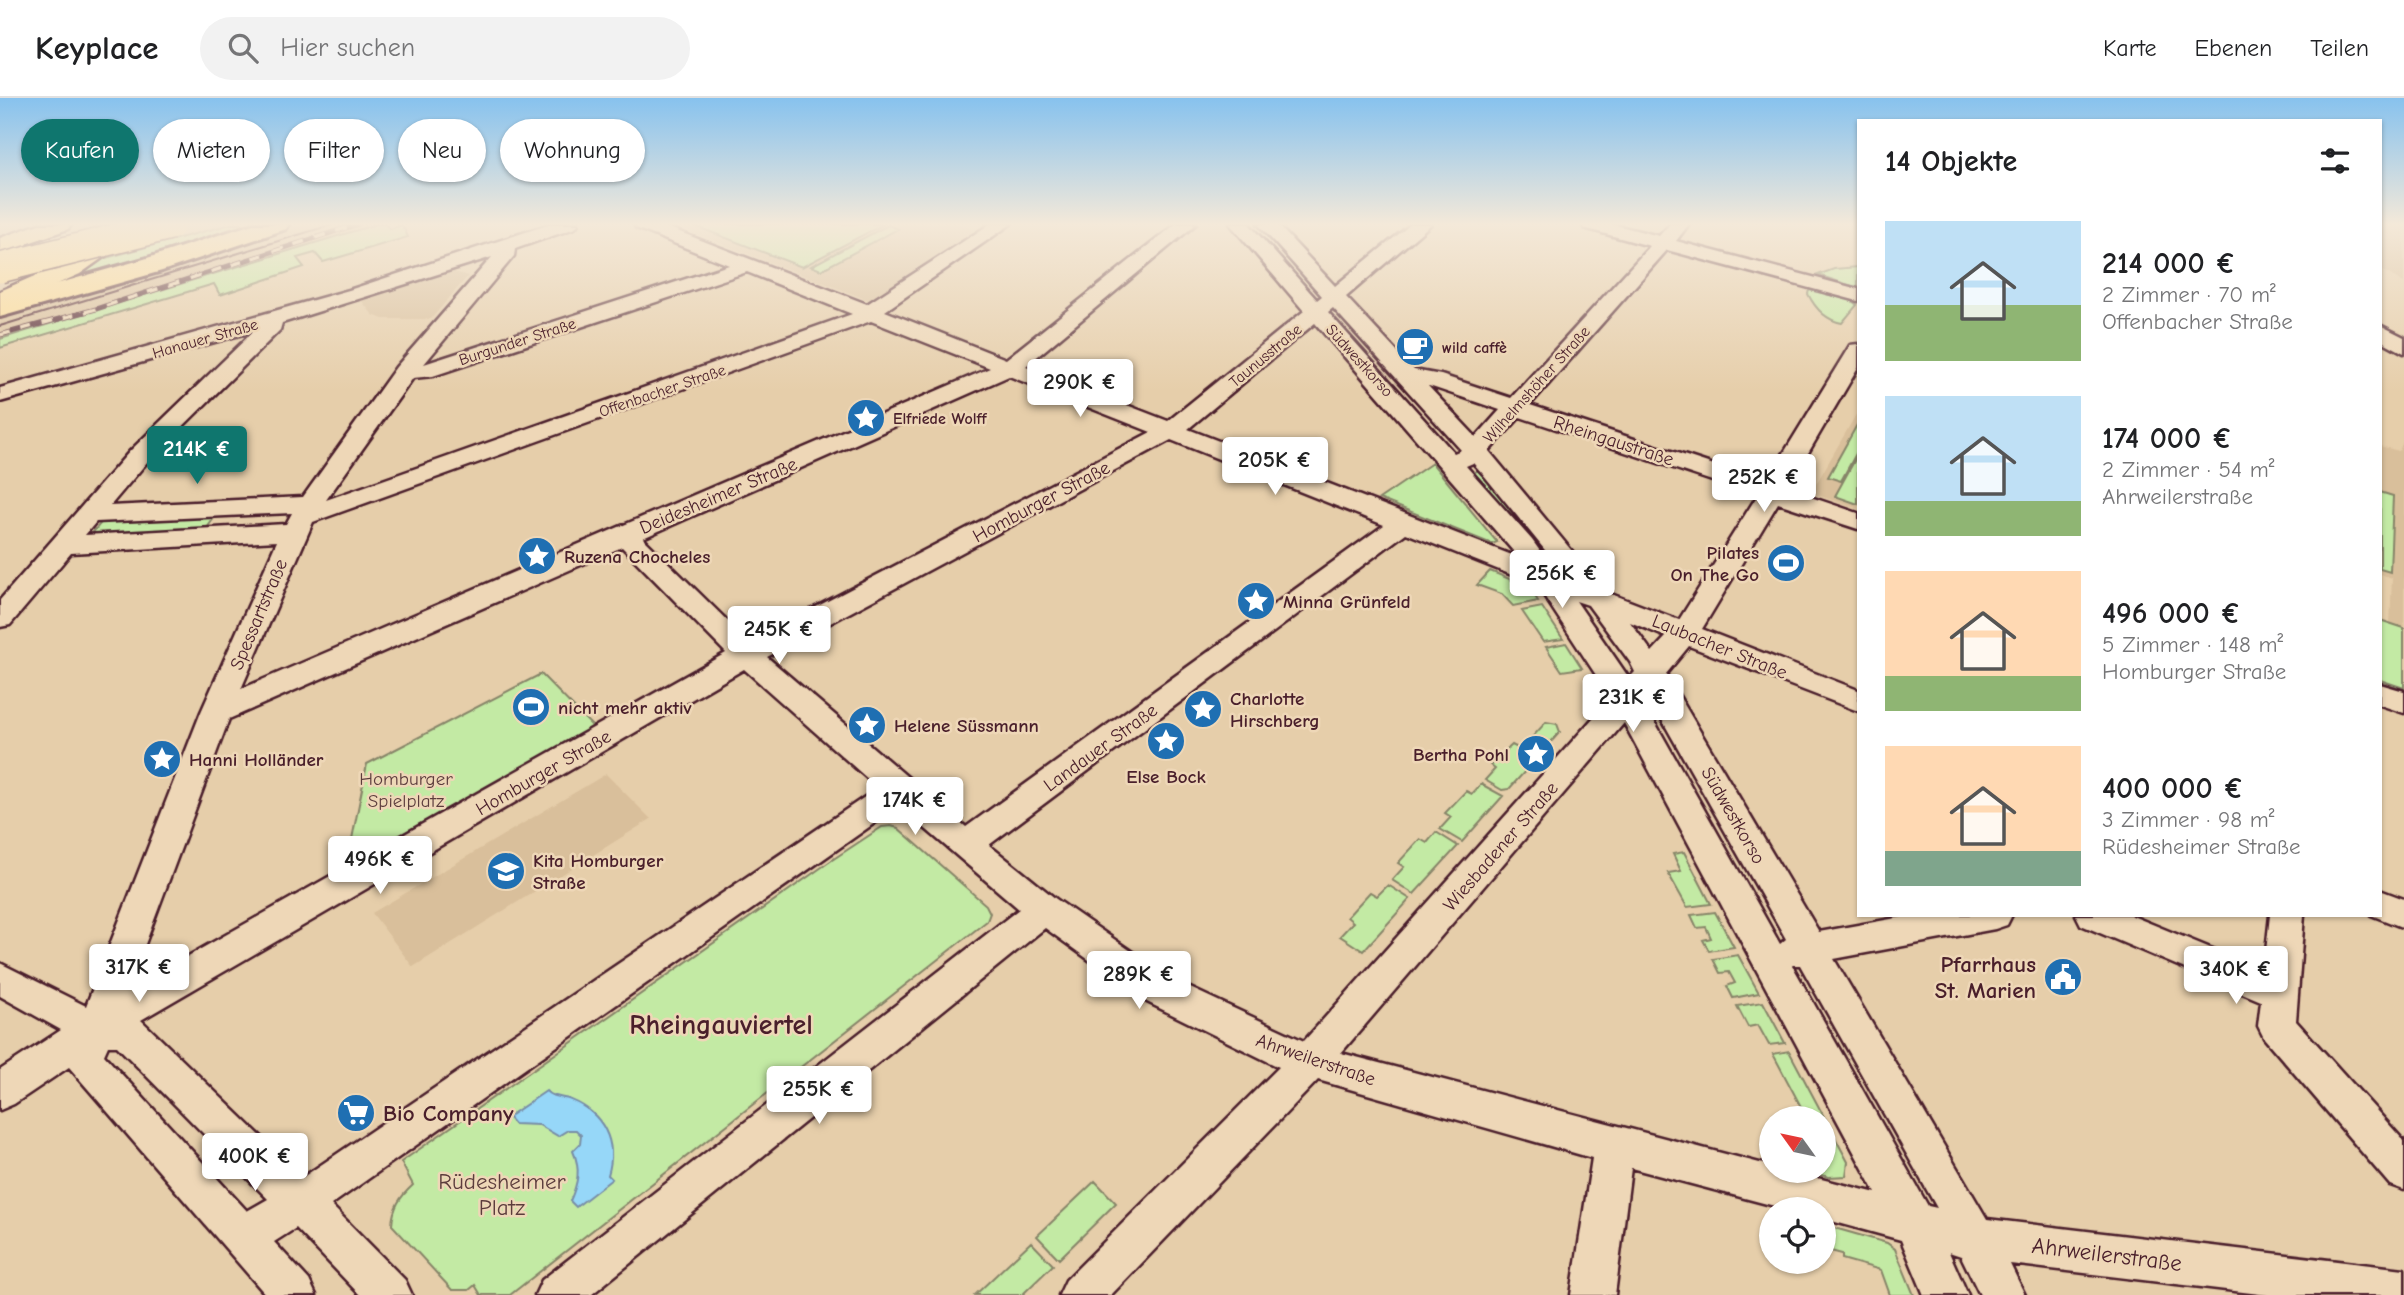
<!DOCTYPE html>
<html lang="de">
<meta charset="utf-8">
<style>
body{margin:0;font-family:"Comic Neue",sans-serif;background:#f2f2f2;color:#202124;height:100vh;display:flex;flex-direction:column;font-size:26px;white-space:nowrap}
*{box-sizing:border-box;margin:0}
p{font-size:23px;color:#757577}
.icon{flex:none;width:38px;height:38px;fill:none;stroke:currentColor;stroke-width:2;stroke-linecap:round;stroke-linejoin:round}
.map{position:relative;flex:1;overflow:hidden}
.panel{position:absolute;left:1857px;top:21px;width:525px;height:798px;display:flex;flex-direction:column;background:#fff;border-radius:0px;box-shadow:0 2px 5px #0004}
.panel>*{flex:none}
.top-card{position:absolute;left:21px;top:21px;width:665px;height:63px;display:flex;gap:14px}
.needle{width:46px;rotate:303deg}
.fabs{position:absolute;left:1759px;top:1008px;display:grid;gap:14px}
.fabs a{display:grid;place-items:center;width:77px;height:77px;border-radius:50%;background:#fff;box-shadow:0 2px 5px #0004;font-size:35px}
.price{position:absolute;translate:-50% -60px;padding:0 16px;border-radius:7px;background:#fff;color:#222;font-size:23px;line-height:46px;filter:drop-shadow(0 2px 4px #0008)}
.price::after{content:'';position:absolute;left:50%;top:42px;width:21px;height:16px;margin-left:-10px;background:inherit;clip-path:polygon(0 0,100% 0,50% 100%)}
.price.current{background:#0f766e;color:#fff}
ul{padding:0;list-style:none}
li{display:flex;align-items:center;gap:21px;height:175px;padding:0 28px}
li span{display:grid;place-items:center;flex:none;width:196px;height:140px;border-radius:0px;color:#555}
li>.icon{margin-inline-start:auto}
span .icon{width:84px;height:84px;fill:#fffc;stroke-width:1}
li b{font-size:30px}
h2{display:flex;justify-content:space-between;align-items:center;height:84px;padding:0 28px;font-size:30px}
.tag{padding:0 24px;border-radius:32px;background:#fff;box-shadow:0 2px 5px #0004;font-size:24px;line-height:63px}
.tag.current{background:#0f766e;color:#fff}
header{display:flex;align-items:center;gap:42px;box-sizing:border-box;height:98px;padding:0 35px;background:#fff;border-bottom:2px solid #e0e0e0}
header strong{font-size:33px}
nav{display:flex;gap:38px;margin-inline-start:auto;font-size:24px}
.search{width:490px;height:63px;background:#f2f2f2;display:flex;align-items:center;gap:18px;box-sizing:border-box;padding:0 24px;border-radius:38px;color:#757577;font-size:26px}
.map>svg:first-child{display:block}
</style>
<header>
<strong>Keyplace</strong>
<div class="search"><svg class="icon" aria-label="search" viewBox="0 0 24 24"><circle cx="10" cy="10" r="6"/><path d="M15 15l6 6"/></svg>Hier suchen</div>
<nav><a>Karte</a><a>Ebenen</a><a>Teilen</a></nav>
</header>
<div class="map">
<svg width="2404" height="1197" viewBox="0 0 2404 1197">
<rect width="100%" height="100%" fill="#e6ceaa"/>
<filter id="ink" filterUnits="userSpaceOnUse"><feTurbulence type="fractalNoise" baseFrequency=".0143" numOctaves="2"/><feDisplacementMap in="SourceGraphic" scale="14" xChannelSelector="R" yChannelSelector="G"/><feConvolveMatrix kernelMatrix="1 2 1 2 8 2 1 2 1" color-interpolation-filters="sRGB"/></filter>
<g filter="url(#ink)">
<path fill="#d9bf9b" d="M307,126H377L0,241V218Z
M670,126H955L978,132L873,204Z
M2380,126H2404V185L2380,171Z
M451,173L468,178L431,221H383L373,217L360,201Z
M1858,313V411L1811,395Z
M2404,341V530L2390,526L2392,480L2380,476V348L2399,353Z
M606,676L651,721L413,869L372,815Z"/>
<path fill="#c3eaa4" stroke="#868468" stroke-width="2" d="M231,126H270L0,208L95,163Z
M377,126H385L390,131L402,127L408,139L323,164L315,155L297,160L304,169L220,197L214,186L0,250V241Z
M690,126H879L882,127L802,169Z
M888,127L898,131L821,172L811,168Z
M1858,169V190L1818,177L1834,171Z
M1809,192L1851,202L1857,207L1842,225C1826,222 1815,210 1808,196Z
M1858,325V352L1841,383L1828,379Z
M1858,356V406L1835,398Z
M1432,365L1497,444L1492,446L1379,401Z
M1479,371L1483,373L1558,464L1543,459L1474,375Z
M2380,394L2393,398L2390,474L2380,471Z
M217,416L204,434L89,439L104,421Z
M1490,473L1529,489L1538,503L1513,508L1502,496L1477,487Z
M1542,509L1563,541L1543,544L1522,513Z
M2380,522L2404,530V590L2380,582Z
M1566,545L1582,570L1562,573L1546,549Z
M541,576L594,630L346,771L367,666Z
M1546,624L1557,626L1560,634L1541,655L1526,646Z
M1512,647L1537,660L1509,691L1502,692L1485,682L1495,671L1490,667Z
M1481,686L1503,698L1462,744L1440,731L1451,719L1445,715L1466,693L1472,696Z
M891,728L898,730L986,807L990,815L987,823L510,1197H481L475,1187L469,1192H452L392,1127C393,1109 400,1099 413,1087L401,1064L832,762L882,729Z
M1436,734L1458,748L1414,796L1392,782L1404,769L1398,765L1420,741L1427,745Z
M1684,754L1711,806L1687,809L1668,775L1681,773L1673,756Z
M1388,787L1410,801L1363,853L1340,838L1353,824L1347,819L1370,794L1377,798Z
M1715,814L1734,849L1709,853L1703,842L1711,840L1706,829L1697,830L1691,817Z
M1738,857L1759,895L1733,900L1727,888L1735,885L1729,874L1720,875L1713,861Z
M1763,904L1785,945L1769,947L1758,927L1748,929L1737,908Z
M1789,953L1848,1064L1846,1078L1829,1079L1807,1073H1824V1020H1807L1773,956Z
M1095,1083L1116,1105L1059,1161L1037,1138Z
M1824,1127L1887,1145L1895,1151L1914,1197H1890L1881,1172L1842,1161V1156L1827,1152L1824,1157Z
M1031,1144L1053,1167L1022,1197H975Z"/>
<path fill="#96d7f8" stroke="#788da6" stroke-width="2" d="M546,993C552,1000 562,998 571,1002C603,1015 618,1044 608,1077L612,1081L576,1109L570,1103C578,1085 581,1071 573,1053L580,1046L581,1037L576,1032H568L558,1038L539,1027L514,1026L508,1019Z"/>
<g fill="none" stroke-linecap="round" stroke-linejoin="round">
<defs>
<path id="minor" d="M550,126H578L575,130L515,151L514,158L424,266L729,167L636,130L634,126H659L867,206L990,126H1011L885,213L1006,261L1176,126H1196L1026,268L1168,323L1304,213L1230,126H1249L1317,202L1322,198L1258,126H1277L1335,188L1411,126H1431L1346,199L1414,272L1441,277L1511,300L1650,148L1584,130L1582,126H1612L1659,138L1670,126H1689L1676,143L1858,191V203L1667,152L1530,307L1766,384L1847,252L1850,247L1858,246V270L1787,391L1858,415V431L1778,405L1702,531L1858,592V613L1689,548L1666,576L1819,834L1913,817H2012L2007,827L1995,831L1834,861L1987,1121L2404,1171V1197H2268L2010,1166L2025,1197H1980L1961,1158L1949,1154L1968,1197H1924L1901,1142L1824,1121V1111H1786L1631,1070L1615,1197H1571L1592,1060L1318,982L1111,1197H1059L1066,1182L1279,969L1147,904L1045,830L591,1197H535L542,1182L1019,811L899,708L331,1107L405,1182L412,1197H360L296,1130L274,1144L309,1182L316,1197H266L69,969L14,1006L0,1012V972L61,932L0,898V865L86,908L201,614L277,443L71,455L10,527L0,529V502L130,353L254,233L0,304V290L349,192ZM492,159L396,269L303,399L110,408L148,363L280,232L282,225ZM747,174L852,216L326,402L413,280L433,278ZM1333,210L1461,352L1454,355L1328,214ZM871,223L990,270L241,591L313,424ZM1315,225L1514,454L1517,459L1188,331ZM1009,278L1151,334L749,544L643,440ZM1428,288H1429L1500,312L1476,339ZM1520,319L1757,398L1679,522L1606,494L1489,353ZM1171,342L1384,427L966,729L767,559ZM1473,365L1483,376L1566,478L1555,474L1532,442L1466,368ZM292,415L286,426L85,437L96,424ZM1406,435L1537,487L1611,600L1304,943L1173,882L1056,801L989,747ZM622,449L726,555L128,892L229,621ZM1576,503L1588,507L1630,564L1635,574L1629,580ZM1630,524L1666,539L1652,554ZM744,571L878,690L303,1079L141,922ZM1648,597L1786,841L1780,846L1643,603ZM1624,625L1876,1095L1790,1073H1771V1068L1341,955ZM1792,867H1800L1937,1110L1928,1108ZM108,948H117L268,1101L247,1113L104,957Z
M2380,227L2404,239V255L2380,242Z
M2380,586L2404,593V615L2380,607Z
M2380,792L2404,801V830L2371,817H2380Z
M2076,817H2130L2264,872L2270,817H2304L2296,923L2404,1043V1092L2390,1087L2264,940L2258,928L2261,903L2081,827Z"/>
<path id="major" d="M39,126H72L68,131L0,155V140Z
M124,127L132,129L136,134L132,139L80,176L0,211V193L62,166L116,129Z"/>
<path id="highway" d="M253,126H289L286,131L162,173L0,219V202L144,161Z
M17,135L26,138L30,143L26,148L0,159V141Z"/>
</defs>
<use href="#minor" stroke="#4a1f2b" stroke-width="5"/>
<use href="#major" stroke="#4a1f2b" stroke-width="5"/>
<use href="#highway" stroke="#4a1f2b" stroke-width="6"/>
<use href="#minor" fill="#eed7b7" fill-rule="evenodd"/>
<use href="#major" fill="#fedd96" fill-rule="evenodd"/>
<use href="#highway" fill="#fedd96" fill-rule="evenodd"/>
<path stroke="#4a1f2b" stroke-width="2" d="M0,228L334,126"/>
<defs>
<path id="rail" d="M0,237L96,211L358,126"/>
</defs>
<use href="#rail" stroke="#4a1f2b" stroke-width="5"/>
<use href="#rail" stroke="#eed7b7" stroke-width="3.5" stroke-dasharray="11" stroke-linecap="butt"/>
<defs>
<path id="highway-bridge" d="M0,170L170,127"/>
</defs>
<use href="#highway-bridge" stroke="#4a1f2b" stroke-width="32" stroke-linecap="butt"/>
<use href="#highway-bridge" stroke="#fedd96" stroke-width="29"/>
</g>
</g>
<linearGradient id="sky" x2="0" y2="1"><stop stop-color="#87c2ee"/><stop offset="0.43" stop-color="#f4e9d9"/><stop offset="1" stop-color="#f4e9d9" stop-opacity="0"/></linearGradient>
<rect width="2404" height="293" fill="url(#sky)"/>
<defs>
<symbol id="cafe-disc" viewBox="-11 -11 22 22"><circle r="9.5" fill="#1f6fb2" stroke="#eed7b7"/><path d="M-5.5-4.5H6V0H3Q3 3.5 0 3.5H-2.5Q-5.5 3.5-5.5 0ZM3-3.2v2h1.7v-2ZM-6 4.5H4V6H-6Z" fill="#fff"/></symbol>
<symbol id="sight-disc" viewBox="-11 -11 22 22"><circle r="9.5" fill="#1f6fb2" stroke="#eed7b7"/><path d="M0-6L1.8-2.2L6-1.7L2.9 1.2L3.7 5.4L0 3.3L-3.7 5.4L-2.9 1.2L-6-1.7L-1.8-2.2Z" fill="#fff"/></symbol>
<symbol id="stadium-disc" viewBox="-11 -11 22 22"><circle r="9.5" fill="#1f6fb2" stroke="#eed7b7"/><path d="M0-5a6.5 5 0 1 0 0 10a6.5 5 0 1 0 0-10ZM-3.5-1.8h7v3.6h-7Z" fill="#fff"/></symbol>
<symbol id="school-disc" viewBox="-11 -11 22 22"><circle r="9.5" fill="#1f6fb2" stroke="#eed7b7"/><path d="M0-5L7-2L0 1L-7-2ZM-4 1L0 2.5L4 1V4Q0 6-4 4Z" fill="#fff"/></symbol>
<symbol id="civic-disc" viewBox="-11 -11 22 22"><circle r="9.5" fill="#1f6fb2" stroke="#eed7b7"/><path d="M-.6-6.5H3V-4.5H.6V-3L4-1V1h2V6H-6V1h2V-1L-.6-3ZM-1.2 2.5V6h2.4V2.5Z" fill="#fff"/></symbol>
<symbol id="supermarket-disc" viewBox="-11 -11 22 22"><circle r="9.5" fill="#1f6fb2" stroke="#eed7b7"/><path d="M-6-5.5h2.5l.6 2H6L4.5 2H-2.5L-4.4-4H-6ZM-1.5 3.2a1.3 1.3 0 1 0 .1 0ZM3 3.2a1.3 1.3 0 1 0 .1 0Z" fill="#fff"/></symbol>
</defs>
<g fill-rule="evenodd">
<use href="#cafe-disc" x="1393" y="227" width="44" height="44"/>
<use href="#sight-disc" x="844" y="298" width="44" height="44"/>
<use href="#sight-disc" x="515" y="436" width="44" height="44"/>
<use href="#stadium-disc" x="1764" y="443" width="44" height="44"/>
<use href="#sight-disc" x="1234" y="481" width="44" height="44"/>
<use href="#stadium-disc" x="509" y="587" width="44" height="44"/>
<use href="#sight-disc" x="1181" y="589" width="44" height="44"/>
<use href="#sight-disc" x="845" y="605" width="44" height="44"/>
<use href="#sight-disc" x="1144" y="621" width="44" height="44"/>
<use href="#sight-disc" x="1514" y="634" width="44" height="44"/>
<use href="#sight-disc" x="140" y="639" width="44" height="44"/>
<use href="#school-disc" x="484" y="751" width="44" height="44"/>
<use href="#civic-disc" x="2041" y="857" width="44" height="44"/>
<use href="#supermarket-disc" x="334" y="993" width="44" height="44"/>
</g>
<g text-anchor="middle" stroke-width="5" stroke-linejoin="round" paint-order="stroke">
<g font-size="16" fill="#4a1f2b" stroke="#eed7b7">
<text transform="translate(205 240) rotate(-16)" y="6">Hanauer Straße</text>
<text transform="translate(517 243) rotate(-18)" y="6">Burgunder Straße</text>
<text transform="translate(1265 257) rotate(-40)" y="6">Taunusstraße</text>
<text transform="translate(1360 262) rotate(48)" y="6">Südwestkorso</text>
<text transform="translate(1536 286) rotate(-48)" y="6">Wilhelmshöher Straße</text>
<text transform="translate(662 292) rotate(-19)" y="6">Offenbacher Straße</text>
</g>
<g font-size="16" font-weight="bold" fill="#4a1f2b" stroke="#eed7b7" text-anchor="start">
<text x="1442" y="255">wild caffè</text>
<text x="893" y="326">Elfriede Wolff</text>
</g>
<g font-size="19" fill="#4a1f2b" stroke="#eed7b7">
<text transform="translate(1614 342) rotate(18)" y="7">Rheingaustraße</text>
<text transform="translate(718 397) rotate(-23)" y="7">Deidesheimer Straße</text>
<text transform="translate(1041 403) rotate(-28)" y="7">Homburger Straße</text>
<text transform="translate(258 516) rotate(-67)" y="7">Spessartstraße</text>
<text transform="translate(1720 548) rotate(22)" y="7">Laubacher Straße</text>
<text transform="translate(1100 649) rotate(-36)" y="7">Landauer Straße</text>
<text transform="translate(543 674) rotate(-30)" y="7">Homburger Straße</text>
<text transform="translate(1734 717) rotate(60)" y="7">Südwestkorso</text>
<text transform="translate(1500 748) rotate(-49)" y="7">Wiesbadener Straße</text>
<text transform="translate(1316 961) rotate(19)" y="7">Ahrweilerstraße</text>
</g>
<g font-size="19" font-weight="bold" fill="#4a1f2b" stroke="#eed7b7" text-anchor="start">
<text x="1759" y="461" text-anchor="end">Pilates<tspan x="1759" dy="22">On The Go</tspan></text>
<text x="564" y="465">Ruzena Chocheles</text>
<text x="1283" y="510">Minna Grünfeld</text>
<text x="1230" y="607">Charlotte<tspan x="1230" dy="22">Hirschberg</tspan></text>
<text x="558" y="616">nicht mehr aktiv</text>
<text x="894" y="634">Helene Süssmann</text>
<text x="1509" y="663" text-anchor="end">Bertha Pohl</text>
<text x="189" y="668">Hanni Holländer</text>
<text x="1166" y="685" text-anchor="middle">Else Bock</text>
<text x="533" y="769">Kita Homburger<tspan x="533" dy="22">Straße</tspan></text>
</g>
<g font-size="19" fill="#5c3d3d" stroke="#eed7b7">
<text x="406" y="687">Homburger<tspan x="406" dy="22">Spielplatz</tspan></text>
</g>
<g font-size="23" font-weight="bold" fill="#4a1f2b" stroke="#eed7b7" text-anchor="end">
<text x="2036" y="874">Pfarrhaus<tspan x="2036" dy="26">St. Marien</tspan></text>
<text x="383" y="1023" text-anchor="start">Bio Company</text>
</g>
<g font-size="23" fill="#5c3d3d" stroke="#eed7b7">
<text x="502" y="1091">Rüdesheimer<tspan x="502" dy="26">Platz</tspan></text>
</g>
<g font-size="23" fill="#4a1f2b" stroke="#eed7b7">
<text transform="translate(2107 1156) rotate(7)" y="8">Ahrweilerstraße</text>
</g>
<g font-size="28" font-weight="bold" fill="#4a1f2b" stroke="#eed7b7">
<text x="721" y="936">Rheingauviertel</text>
</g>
</g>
</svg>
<div class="fabs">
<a><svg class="needle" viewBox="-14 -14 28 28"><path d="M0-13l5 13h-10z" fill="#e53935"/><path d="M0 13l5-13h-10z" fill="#757577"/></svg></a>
<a><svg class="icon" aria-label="locate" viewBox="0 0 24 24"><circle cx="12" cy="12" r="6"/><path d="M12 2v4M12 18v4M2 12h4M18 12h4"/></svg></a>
</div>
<b class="price" style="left:1080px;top:321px">290K €</b>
<b class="price current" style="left:197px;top:388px">214K €</b>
<b class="price" style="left:1275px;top:399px">205K €</b>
<b class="price" style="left:1764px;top:416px">252K €</b>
<b class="price" style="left:1562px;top:512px">256K €</b>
<b class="price" style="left:779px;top:568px">245K €</b>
<b class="price" style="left:1633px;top:636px">231K €</b>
<b class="price" style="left:915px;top:739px">174K €</b>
<b class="price" style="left:380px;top:798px">496K €</b>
<b class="price" style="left:139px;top:906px">317K €</b>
<b class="price" style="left:2236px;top:908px">340K €</b>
<b class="price" style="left:1139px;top:913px">289K €</b>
<b class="price" style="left:819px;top:1028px">255K €</b>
<b class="price" style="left:255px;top:1095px">400K €</b>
<div class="top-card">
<a class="tag current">Kaufen</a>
<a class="tag">Mieten</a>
<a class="tag">Filter</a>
<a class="tag">Neu</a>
<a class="tag">Wohnung</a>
</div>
<section class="panel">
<h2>14 Objekte<svg class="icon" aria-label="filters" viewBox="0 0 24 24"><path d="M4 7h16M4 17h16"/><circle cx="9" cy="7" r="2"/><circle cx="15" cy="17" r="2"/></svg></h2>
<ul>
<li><span style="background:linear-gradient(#bfe0f5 60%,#8fb573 0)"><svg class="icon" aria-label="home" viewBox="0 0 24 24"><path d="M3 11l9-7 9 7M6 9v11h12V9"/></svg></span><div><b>214 000 €</b><p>2 Zimmer · 70 m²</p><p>Offenbacher Straße</p></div></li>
<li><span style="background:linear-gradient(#bfe0f5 75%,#8fb573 0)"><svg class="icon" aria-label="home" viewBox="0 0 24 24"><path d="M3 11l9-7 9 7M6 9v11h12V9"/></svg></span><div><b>174 000 €</b><p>2 Zimmer · 54 m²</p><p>Ahrweilerstraße</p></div></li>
<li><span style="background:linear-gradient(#ffd9b3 75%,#8fb573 0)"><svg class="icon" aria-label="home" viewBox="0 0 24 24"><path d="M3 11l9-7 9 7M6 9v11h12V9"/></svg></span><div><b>496 000 €</b><p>5 Zimmer · 148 m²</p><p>Homburger Straße</p></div></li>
<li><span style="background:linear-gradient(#ffd9b3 75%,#7fa58c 0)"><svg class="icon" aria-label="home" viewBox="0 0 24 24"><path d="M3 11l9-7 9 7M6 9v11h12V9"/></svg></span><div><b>400 000 €</b><p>3 Zimmer · 98 m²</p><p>Rüdesheimer Straße</p></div></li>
</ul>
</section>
</div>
